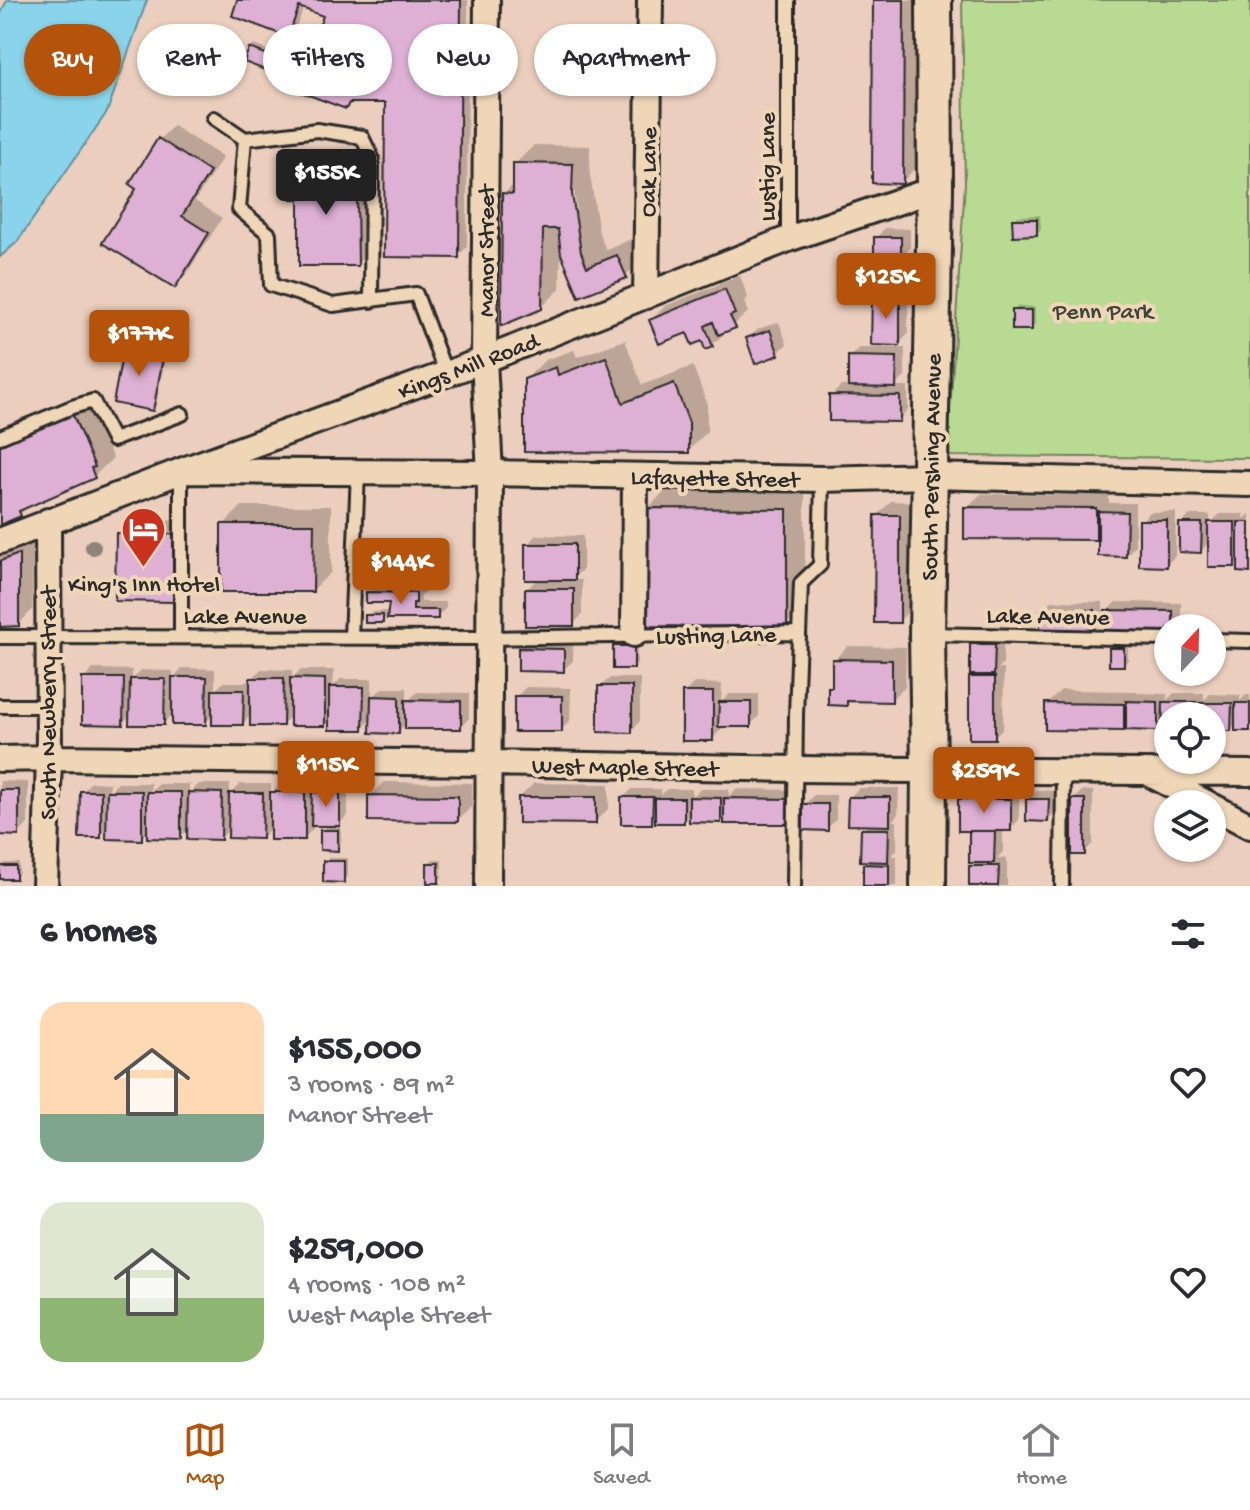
<!DOCTYPE html>
<meta charset="utf-8">
<style>
body{margin:0;font-family:"Gochi Hand",sans-serif;background:#f7f7f7;color:#2b2b33;height:100vh;display:flex;flex-direction:column;font-size:30px;white-space:nowrap}
*{box-sizing:border-box;margin:0}
p{font-size:26px;color:#7c7c81}
.icon{flex:none;width:44px;height:44px;fill:none;stroke:currentColor;stroke-width:2;stroke-linecap:round;stroke-linejoin:round}
.map{position:relative;height:886px;overflow:hidden}
.details{display:flex;flex-direction:column;background:#fff;flex:1}
.details>*{flex:none}
.top-card{position:absolute;left:24px;top:24px;width:800px;height:72px;display:flex;gap:16px}
.needle{width:52px;rotate:22deg}
.tools{position:absolute;left:1154px;top:614px;display:grid;gap:16px}
.tools a{display:grid;place-items:center;width:72px;height:72px;border-radius:50%;background:#fff;box-shadow:0 2px 6px #0004;font-size:40px}
.price{position:absolute;translate:-50% -68px;padding:0 18px;border-radius:8px;background:#b45309;color:#fff;font-size:26px;line-height:52px;filter:drop-shadow(0 2px 4px #0008)}
.price::after{content:'';position:absolute;left:50%;top:48px;width:24px;height:18px;margin-left:-12px;background:inherit;clip-path:polygon(0 0,100% 0,50% 100%)}
.price.active{background:#222;color:#fff}
ul{padding:0;list-style:none}
li{display:flex;align-items:center;gap:24px;height:200px;padding:0 40px}
li span{display:grid;place-items:center;flex:none;width:224px;height:160px;border-radius:24px;color:#555}
li>.icon{margin-inline-start:auto}
span .icon{width:96px;height:96px;fill:#fffc;stroke-width:1}
li b{font-size:34px}
h2{display:flex;justify-content:space-between;align-items:center;height:96px;padding:0 40px;font-size:34px}
.pill{padding:0 28px;border-radius:36px;background:#fff;box-shadow:0 2px 6px #0004;font-size:28px;line-height:72px}
.pill.active{background:#b45309;color:#fff}
.dock{display:flex;justify-content:space-around;align-items:center;height:112px;border-top:2px solid #e1e1e2;background:#fff;font-size:22px;color:#7c7c81}
.dock a{display:grid;justify-items:center;gap:4px}
.dock .active{color:#b45309}
.map>svg:first-child{display:block}
</style>
<div class="map">
<svg width="1250" height="886" viewBox="0 0 1250 886">
<rect width="100%" height="100%" fill="#ebcebd"/>
<filter id="ink" filterUnits="userSpaceOnUse"><feTurbulence type="fractalNoise" baseFrequency=".0125" numOctaves="2"/><feDisplacementMap in="SourceGraphic" scale="16" xChannelSelector="R" yChannelSelector="G"/><feConvolveMatrix kernelMatrix="1 2 1 2 8 2 1 2 1" color-interpolation-filters="sRGB"/></filter>
<g filter="url(#ink)">
<path fill="#b9da93" stroke="#72825f" stroke-width="2" d="M962,0H1250V458L947,456L965,183Z"/>
<path fill="#89d4ea" stroke="#63909e" stroke-width="2" d="M7,0H147L107,112L17,242L0,257V15Z"/>
<path fill="#0003" fill-rule="evenodd" d="M240,0H468L467,247L458,256L387,102L352,101L346,107L325,15L304,7L297,25L287,34Z
M875,0H922L920,163L902,182Z
M254,45L285,56L281,68L277,72L250,49Z
M173,126L223,157L195,201L222,218L188,272L174,286L139,188L159,140Z
M534,145L590,146V175L599,233L606,250L636,237L644,258L625,276L580,295L561,247L560,289L541,308L504,194L515,183V164ZM573,184L577,211H573L569,185Z
M307,155H362V185H371V250L357,264L301,197L293,169Z
M1040,215L1041,229L1037,233L1014,220L1018,216Z
M885,228L910,229V248L904,254H913V284L908,288V334L899,344L873,343L874,293L858,264L867,255H876V238Z
M740,276L748,298L744,302L748,312L712,345L688,330L651,320L665,306Z
M1018,306L1035,307V324L1031,328L1014,310Z
M779,322L787,344L778,353L748,339L758,329Z
M625,340L642,385L693,366L707,404V432L688,451L526,379L545,360L574,350L577,357Z
M130,342L167,349L156,405L152,409L126,346Z
M859,348H905V377L894,387H908V410L899,420L831,396L841,386H850V357Z
M91,396L113,446L109,450L113,458L94,476L30,505L20,514L0,523V436Z
M666,490L805,491V606L786,625L647,509Z
M981,494L1109,495V503H1135V546L1126,555L1100,533L1095,538L966,508Z
M891,501L914,502L913,607L899,621L877,516Z
M242,506H331V572L313,590L223,525Z
M1150,512H1176L1175,556L1166,565L1141,521Z
M1220,514H1244V519L1250,514V571L1240,560L1234,565L1210,541L1201,551L1181,524L1190,515H1210V523Z
M132,520L187,521L186,586L172,600L118,534Z
M536,535L583,536V569L571,580H582V615L573,624L527,589L538,578L527,545Z
M33,541L32,610L18,625H0V554Z
M377,584H425V592L421,596V602H446V608L437,617H387L382,621L367,616L371,612L390,611L392,601L368,593Z
M1052,601L1103,602V620L1093,630L1042,610Z
M1116,602L1181,603V622L1175,628H1168V631L1107,611Z
M981,636H1003V664L998,669H1004L1003,728L994,737L971,678L976,673L972,645Z
M529,640H573V661L563,670L520,649Z
M619,642L637,643V663L633,667L615,646Z
M1115,644H1128V660L1124,664L1111,648Z
M848,646L906,647L905,686L891,700L850,699L846,704L830,688L834,684V660Z
M183,668L215,669V690L224,682H252V679L261,669L292,670V678L301,670H334L333,686L341,679H372V698L382,688H407V702L417,692L469,693V718L460,728L407,722L398,732L372,718L363,728L331,717L324,724L292,715L283,724L252,714L243,723L214,714L205,723L174,713L163,723L132,714L122,723L84,679L93,669L132,670V680L141,670L173,671V679Z
M610,678H640V721L631,731L600,687Z
M694,683L722,684L721,702L730,694H759V716L750,725H721V730L712,739L684,693Z
M526,687L571,688L570,721L561,730L516,697Z
M1061,690L1137,691V693L1167,694V700L1174,693H1204V700L1210,694L1240,695V701L1246,695H1250V729L1237,723L1231,729H1212V716H1168V728L1164,722L1157,729L1128,724L1123,729L1047,704Z
M0,781L28,782V824L18,834L0,833Z
M91,782L110,783L109,791L118,783H151L150,792L159,784H189V794L199,784H230V794L240,784H271V793L281,783L314,784V793L323,784H348V815L336,827H341V844L337,848L322,831L329,824H314L313,829L304,838L272,827L262,837L231,828L220,838L190,827L180,837L149,829L141,838L108,828L100,836L82,792Z
M384,782L472,783V806L458,820L370,796Z
M534,783L609,784V808L595,822L520,797Z
M859,788H899L898,814L892,821H897V850L891,856H897V886H865V865L871,859L863,830L869,823L850,797Z
M632,789H661V795L667,789H692V797L700,789H729V796L736,789L799,790V813L726,814L720,821L691,813L683,821L657,816L652,822L623,798Z
M969,790L1019,791V820L1010,829H1003V852L997,858H1007V886H971V867L977,861L971,829L960,800Z
M1037,790L1057,791V810L1048,820L1028,799Z
M1083,790L1093,791V843L1084,853L1074,799Z
M814,795H836V819L827,829L805,804Z
M329,858H348V876L343,880L325,862Z
M433,859L442,860V877L438,881L429,863Z
M5,863H19V873L15,877L1,867Z"/>
<path fill="#ddb0d4" stroke="#2b2b2b" stroke-width="2" d="M237,0H461L459,258L384,257L385,103H349L346,109L295,90L323,16L299,7L288,37L232,16Z
M873,0H904L903,184L872,183Z
M249,48L283,60L278,75L244,62Z
M158,138L210,172L182,216L209,233L175,288L102,243L136,189L129,184Z
M513,163L573,164L572,194L581,252L587,267L617,255L627,278L579,297L561,254L558,229H543L542,309L501,326L502,193L513,194Z
M291,168H349V198H357L358,266H299V199H291Z
M1012,219H1037V235L1013,236Z
M874,237H901V259H874Z
M879,261L904,262V295H856V264H879Z
M725,289L735,314L730,316L736,328L718,335L713,322L705,326L713,347L705,350L702,341L692,345L687,333L659,344L649,320Z
M872,296L900,297V346L871,345Z
M1012,310H1032V330H1012Z
M770,330L779,355L755,364L746,338Z
M124,345L164,352L153,411L113,403Z
M848,356L897,357L896,388L848,387Z
M606,357L623,403L674,383L689,423V453L524,452V379L556,367L558,375Z
M829,395L900,396V422L829,421Z
M72,413L95,467L91,468L95,478L19,511L21,516L0,525V445Z
M964,507L1096,508V540L964,539Z
M645,508L787,509V627L645,626Z
M1098,511L1127,512L1126,557L1098,556Z
M875,515H900V623H874Z
M1139,520H1167V567L1139,566Z
M1208,522H1235V567H1208Z
M1238,522H1250V573L1238,572Z
M1179,523H1202L1201,553L1179,552Z
M221,524H314L313,592H221Z
M116,533L174,534L173,602L115,601Z
M525,544H575V580H525Z
M19,554V626L0,627V561Z
M525,589H574V626H525Z
M366,592L416,593V603H413V610H438V619H387L389,603H366Z
M1040,610H1095L1094,632L1040,631Z
M1105,610L1173,611V628H1168V633L1105,632Z
M365,615H383V623H365Z
M970,644H995L994,675H970Z
M613,646H634V669H613Z
M518,648L564,649V672L518,671Z
M1109,648H1124V666H1109Z
M832,659L892,660V702L847,701V706L828,705V687H832Z
M172,677H207L206,725H172Z
M969,677H995V739H969Z
M82,678H124L123,725L82,724Z
M250,678H284L283,726H250Z
M290,678L325,679V726H290Z
M130,679H165L164,725H129Z
M598,686H632V733L598,732Z
M329,687H364L363,730H329Z
M212,690H244L243,725H212Z
M682,692H713V741H682Z
M371,696L399,697V734L370,733Z
M514,696H562V732H514Z
M405,700L461,701V729H405Z
M1126,701L1158,702V731L1126,730Z
M719,702H751V727H718Z
M1163,702H1196V716H1168V730H1162Z
M1045,703L1124,704V731L1045,730Z
M1199,703H1232L1231,731H1212V716H1199Z
M1235,703H1250V731H1235Z
M0,790H19V836L0,835Z
M80,791H101V838H79Z
M107,791H142V840L106,839Z
M147,792H181V839L147,838Z
M188,792L222,793L221,840L187,839Z
M270,792H305V840H270Z
M312,792L340,793V826H311Z
M229,793H263L262,839L228,838Z
M368,795L458,796V822L368,821Z
M518,797H596V824L518,823Z
M621,797H653L652,824H621Z
M689,797L721,798V823L689,822Z
M848,797H890V826L847,825Z
M655,798H684V823H655Z
M724,798L791,799V824H724Z
M958,799H1011V831H958Z
M1026,799H1049L1048,822L1026,821Z
M1072,799H1085V855H1072Z
M803,804H828V831L803,830Z
M861,829H889L888,862L860,861Z
M320,830H338V851L320,850Z
M969,831H995L994,863H969Z
M323,861H344V883L323,882Z
M427,863H439V883H427Z
M863,864L889,865V886H863Z
M0,866H16V879H0Z
M969,866H999L998,886H969Z"/>
<g fill="none" stroke-linecap="round" stroke-linejoin="round">
<defs>
<path id="lane" d="M788,0V239
M214,118L245,139L239,209L269,234L271,285L333,305L416,294L446,374
M245,139L317,130L362,137L372,158L371,301
M0,437L72,407L93,401L113,440L182,414
M181,471V636
M927,634L1168,639
M0,637L490,638L798,633
M351,637L358,472
M1212,640L1250,641
M0,706H49
M794,886L796,715L801,583L820,565L822,479
M1062,886L1063,771"/>
<path id="street" d="M487,0L484,360L490,473L488,886
M646,296L650,0
M181,471L490,473L822,479L929,476L1250,484
M0,541L181,471L484,360L788,239L935,189
M634,634L635,476
M0,759L49,758L488,763L796,769L1250,773
M1152,775L1208,804
M1212,806L1250,826
M45,886L49,758L48,521"/>
<path id="secondary" d="M928,886L929,770L927,634L935,189L934,0"/>
</defs>
<use href="#lane" stroke="#2b2b2b" stroke-width="18"/>
<use href="#street" stroke="#2b2b2b" stroke-width="30"/>
<use href="#secondary" stroke="#2b2b2b" stroke-width="40"/>
<use href="#lane" stroke="#efd6b7" stroke-width="12"/>
<use href="#street" stroke="#efd6b7" stroke-width="24"/>
<use href="#secondary" stroke="#efd6b7" stroke-width="34"/>
</g>
<circle fill="#8d8376" cx="93" cy="547" r="8"/>
</g>
<defs>
<symbol id="hotel-pin" viewBox="-11 -11 22 30"><path d="M0 17L-7.5 6A9.5 9.5 0 1 1 7.5 6Z" fill="#c8321e" stroke="#efd6b7"/><path d="M-6-4.5h1.5V1H6V5H4.5V3h-9V5H-6ZM-4 0a1.8 1.8 0 1 1 3.6 0ZM.5 0V-2.5h3Q6-2.5 6 0Z" fill="#fff"/></symbol>
</defs>
<g fill-rule="evenodd">
<use href="#hotel-pin" x="118" y="504" width="51" height="69"/>
</g>
<g text-anchor="middle" stroke-width="8" stroke-linejoin="round" paint-order="stroke">
<g font-size="24" fill="#2b2b2b" stroke="#efd6b7">
<text transform="translate(766 167) rotate(-90)" y="8">Lustig Lane</text>
<text transform="translate(647 172) rotate(-89)" y="8">Oak Lane</text>
<text transform="translate(485 251) rotate(-90)" y="8">Manor Street</text>
<text transform="translate(468 365) rotate(-21)" y="8">Kings Mill Road</text>
<text transform="translate(930 467) rotate(-89)" y="8">South Pershing Avenue</text>
<text transform="translate(715 477) rotate(1)" y="8">Lafayette Street</text>
<text x="245" y="623">Lake Avenue</text>
<text transform="translate(1048 615) rotate(1)" y="8">Lake Avenue</text>
<text transform="translate(716 634) rotate(-1)" y="8">Lusting Lane</text>
<text transform="translate(47 703) rotate(-90)" y="8">South Newberry Street</text>
<text transform="translate(625 766) rotate(1)" y="8">West Maple Street</text>
</g>
<g font-size="24" fill="#40453b" stroke="#efd6b7">
<text x="1103" y="318">Penn Park</text>
</g>
<g font-size="24" fill="#2b2b2b" stroke="#efd6b7">
<text x="144" y="591">King's Inn Hotel</text>
</g>
</g>
</svg>
<div class="tools">
<a><svg class="needle" viewBox="-14 -14 28 28"><path d="M0-13l5 13h-10z" fill="#e53935"/><path d="M0 13l5-13h-10z" fill="#7c7c81"/></svg></a>
<a><svg class="icon" aria-label="locate" viewBox="0 0 24 24"><circle cx="12" cy="12" r="6"/><path d="M12 2v4M12 18v4M2 12h4M18 12h4"/></svg></a>
<a><svg class="icon" aria-label="layers" viewBox="0 0 24 24"><path d="M12 4l9 5-9 5-9-5zM3 14l9 5 9-5"/></svg></a>
</div>
<b class="price active" style="left:326px;top:217px">$155K</b>
<b class="price" style="left:886px;top:321px">$125K</b>
<b class="price" style="left:139px;top:378px">$177K</b>
<b class="price" style="left:401px;top:606px">$144K</b>
<b class="price" style="left:326px;top:809px">$115K</b>
<b class="price" style="left:984px;top:815px">$259K</b>
<div class="top-card">
<a class="pill active">Buy</a>
<a class="pill">Rent</a>
<a class="pill">Filters</a>
<a class="pill">New</a>
<a class="pill">Apartment</a>
</div>
</div>
<section class="details">
<h2>6 homes<svg class="icon" aria-label="filters" viewBox="0 0 24 24"><path d="M4 7h16M4 17h16"/><circle cx="9" cy="7" r="2"/><circle cx="15" cy="17" r="2"/></svg></h2>
<ul>
<li><span style="background:linear-gradient(#ffd9b3 70%,#7fa58c 0)"><svg class="icon" aria-label="home" viewBox="0 0 24 24"><path d="M3 11l9-7 9 7M6 9v11h12V9"/></svg></span><div><b>$155,000</b><p>3 rooms · 89 m²</p><p>Manor Street</p></div><svg class="icon" aria-label="heart" viewBox="0 0 24 24"><path d="M12 20l-8-8c-3-5 5-10 8-4 3-6 11-1 8 4z"/></svg></li>
<li><span style="background:linear-gradient(#dfe7d0 60%,#8fb573 0)"><svg class="icon" aria-label="home" viewBox="0 0 24 24"><path d="M3 11l9-7 9 7M6 9v11h12V9"/></svg></span><div><b>$259,000</b><p>4 rooms · 108 m²</p><p>West Maple Street</p></div><svg class="icon" aria-label="heart" viewBox="0 0 24 24"><path d="M12 20l-8-8c-3-5 5-10 8-4 3-6 11-1 8 4z"/></svg></li>
</ul>
</section>
<nav class="dock">
<a class="active"><svg class="icon" aria-label="map" viewBox="0 0 24 24"><path d="M3 6l6-2 6 2 6-2v14l-6 2-6-2-6 2zM9 4v14M15 6v14"/></svg>Map</a>
<a><svg class="icon" aria-label="saved" viewBox="0 0 24 24"><path d="M7 4h10v16l-5-4-5 4z"/></svg>Saved</a>
<a><svg class="icon" aria-label="home" viewBox="0 0 24 24"><path d="M3 11l9-7 9 7M6 9v11h12V9"/></svg>Home</a>
</nav>
